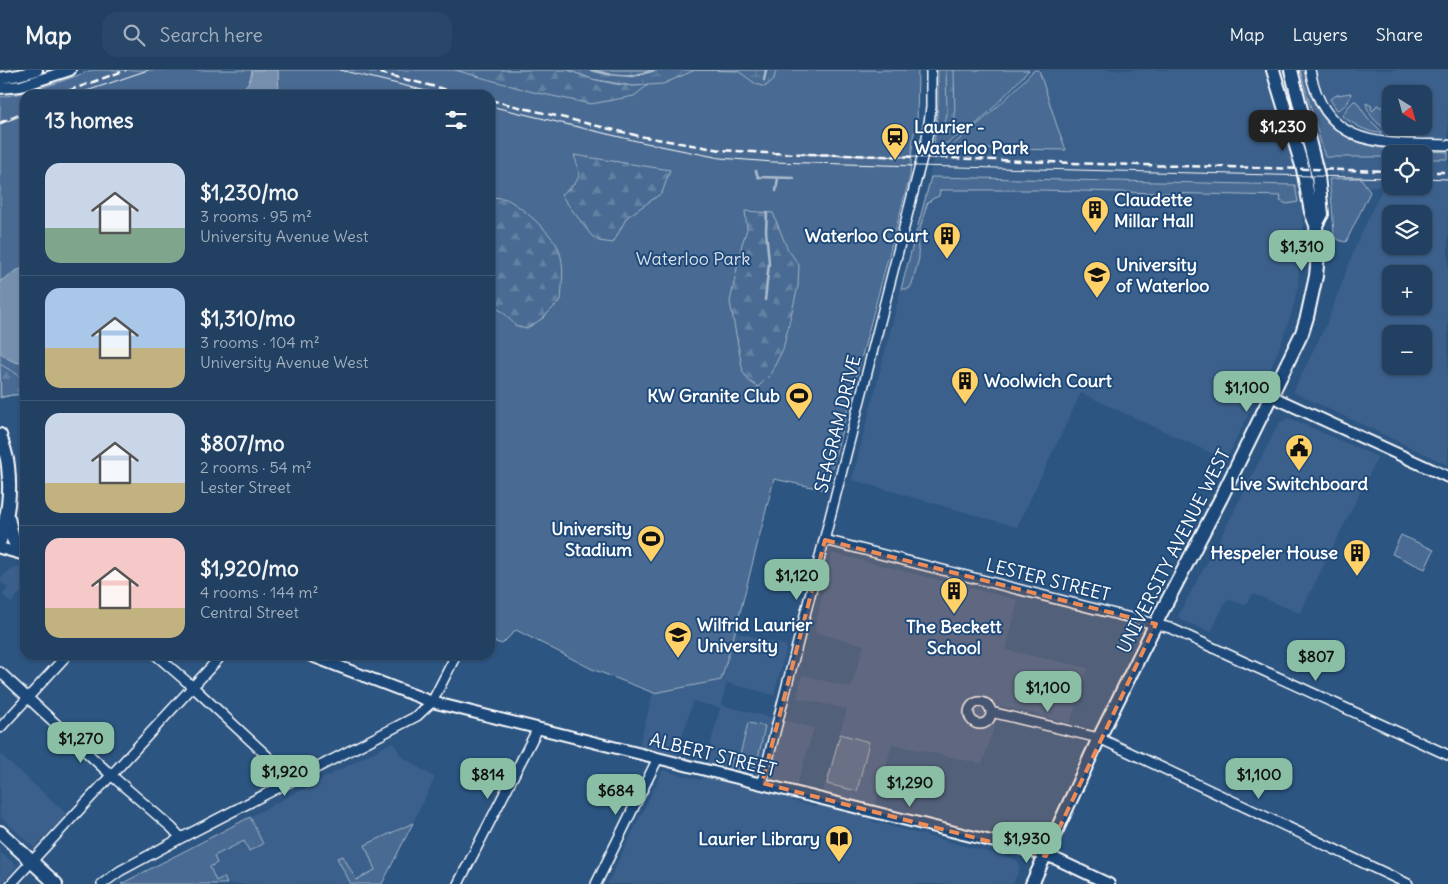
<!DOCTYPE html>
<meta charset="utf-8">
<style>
body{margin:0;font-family:Delius,sans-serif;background:#294768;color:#f1f3f6;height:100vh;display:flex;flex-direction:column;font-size:19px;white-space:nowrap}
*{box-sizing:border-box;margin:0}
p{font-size:16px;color:#a2afbe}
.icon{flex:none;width:28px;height:28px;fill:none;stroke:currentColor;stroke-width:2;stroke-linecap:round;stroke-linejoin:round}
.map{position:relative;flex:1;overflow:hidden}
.side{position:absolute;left:20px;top:20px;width:475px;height:570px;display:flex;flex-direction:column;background:#214062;border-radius:15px;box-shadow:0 1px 4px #0004,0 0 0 1px #3e5977}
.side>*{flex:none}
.needle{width:32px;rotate:143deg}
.buttons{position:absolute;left:1382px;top:15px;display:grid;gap:10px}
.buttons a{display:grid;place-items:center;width:50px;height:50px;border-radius:10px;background:#214062;box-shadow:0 1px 4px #0004,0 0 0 1px #3e5977;font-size:25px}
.price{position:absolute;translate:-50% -42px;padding:0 11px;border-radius:10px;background:#8abfa5;color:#111;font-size:16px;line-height:32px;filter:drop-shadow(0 1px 2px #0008)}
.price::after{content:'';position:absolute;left:50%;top:30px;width:15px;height:11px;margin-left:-8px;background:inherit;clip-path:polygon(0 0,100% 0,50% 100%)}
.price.active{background:#222;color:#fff}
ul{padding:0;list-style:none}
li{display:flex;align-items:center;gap:15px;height:125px;padding:0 25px}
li+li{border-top:1px solid #3e5977}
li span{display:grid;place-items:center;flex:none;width:140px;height:100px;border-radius:15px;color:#555}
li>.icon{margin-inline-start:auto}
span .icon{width:60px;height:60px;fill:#fffc;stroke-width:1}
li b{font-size:21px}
h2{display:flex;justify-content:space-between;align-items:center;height:60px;padding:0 25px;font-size:21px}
header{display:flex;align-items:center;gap:30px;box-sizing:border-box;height:70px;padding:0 25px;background:#214062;border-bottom:1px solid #3e5977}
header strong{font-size:24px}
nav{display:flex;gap:28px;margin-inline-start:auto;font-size:18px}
.search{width:350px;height:45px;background:#294768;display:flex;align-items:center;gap:12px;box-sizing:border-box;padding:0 18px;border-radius:15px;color:#a2afbe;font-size:19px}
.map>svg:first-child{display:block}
</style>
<header>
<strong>Map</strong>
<div class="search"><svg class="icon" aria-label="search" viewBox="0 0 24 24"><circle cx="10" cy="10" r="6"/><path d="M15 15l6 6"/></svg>Search here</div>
<nav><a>Map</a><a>Layers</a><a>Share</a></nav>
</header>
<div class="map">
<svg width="1448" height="814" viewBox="0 0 1448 814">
<defs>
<pattern id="forest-firs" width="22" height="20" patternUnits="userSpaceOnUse" patternTransform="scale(1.25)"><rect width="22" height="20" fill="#486b92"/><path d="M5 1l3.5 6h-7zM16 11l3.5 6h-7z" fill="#6381a2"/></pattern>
<pattern id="wetland-marsh" width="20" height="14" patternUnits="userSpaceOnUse" patternTransform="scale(1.25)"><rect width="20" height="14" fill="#486b92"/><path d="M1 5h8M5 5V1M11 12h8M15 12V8" fill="none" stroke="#6381a2"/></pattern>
</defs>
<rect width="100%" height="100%" fill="#2c5582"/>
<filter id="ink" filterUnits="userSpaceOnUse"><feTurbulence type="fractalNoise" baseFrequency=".02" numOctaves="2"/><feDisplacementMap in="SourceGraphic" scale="10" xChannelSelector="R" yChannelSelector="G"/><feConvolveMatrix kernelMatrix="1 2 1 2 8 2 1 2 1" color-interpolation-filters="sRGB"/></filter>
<g filter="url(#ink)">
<path fill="#3b618b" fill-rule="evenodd" d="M943,0H1448V395L1293,322L1327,253L1356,175L1383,117L1331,116L1328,97L1295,96L1302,135L1303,158L1298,216L1292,242L1285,263L1270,300L1226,390L1081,323L1017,457L852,410L928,114L935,75L943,46ZM1391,24H1424V56H1391ZM1391,84H1424V116H1391ZM1391,144H1424V176H1391ZM1391,204H1424V236H1391ZM1391,264H1424V296H1391Z
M1289,348L1378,387L1300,543L1253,524L1245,535L1227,529L1211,562L1181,550L1178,546L1226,457L1279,353Z
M769,426L736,562L787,576L774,625L727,613L721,635L814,658L792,731L818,737L847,639L797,628L802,605L851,618L864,575L814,562L832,483L1018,530L1006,580L1088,598L1070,653L1001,636L982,694L892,674L871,751L1014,789L1019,793L1020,798L1013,814H607L663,700L701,710L720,638L693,631L677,685L639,676L653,623L592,599L516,560Z
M22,495L25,496V517L11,533L3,525L8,518L0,511V509L10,499Z
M393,672L401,686L435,708L382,814H121Z
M0,684L67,744L34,778L0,746Z
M0,782L17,796L1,814H0Z"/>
<path fill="#486b92" stroke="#a4b5c8" d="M92,0H918L917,54L913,67L910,106L826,420L774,409L735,562L721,610L654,623L592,599L516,560L502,574L490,570V25H25V324L12,325L0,328V27C31,23 63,11 92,0Z
M938,0H1029L990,41L976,54L944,75L939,76L934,75L938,34Z
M1034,0H1039L1057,56L1066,80L950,78L951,76C981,53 1008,28 1034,0Z
M1300,0H1304C1307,10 1309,21 1313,30C1327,63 1356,75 1389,79L1388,87H1325Z
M1351,23C1350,31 1344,38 1337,40L1330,29L1337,25Z
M1354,31H1356L1367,47L1381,61V63C1367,63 1354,54 1342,46L1348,37Z
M1366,33L1372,36L1371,39L1373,41L1377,35L1391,42V56H1415L1419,59L1417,65C1410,65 1403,65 1396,63C1383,60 1368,47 1366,33Z
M1406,80L1448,82V89H1424V84H1397Z
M931,107L1295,115L1298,132L1287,134L1280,131L1281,126L1041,120H940L939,126L932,129L927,134L917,169L919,188L912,214L909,219H901Z
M1361,108L1370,122L1346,172C1340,171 1337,170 1334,165L1332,135L1329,109Z
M1401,465L1434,480L1425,499L1392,484Z
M748,653L765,656L757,693C752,704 739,698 730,696L732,688L739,689Z
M840,664L869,672L857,721L827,714Z
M250,747L263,774L249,781L244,771L214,786L217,793L210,797L216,811L224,807L227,814H121Z
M413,753L382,814H351L337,788L343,786L356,810L375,800L365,775Z"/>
<path fill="url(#forest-firs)" stroke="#a4b5c8" d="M455,0H568L592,9L615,14L633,16L648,15L634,26L591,34L533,22Z
M946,0H954L955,47L948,64L943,61L947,44Z
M574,85L670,100L662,123L627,147L613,173L599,171L591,165L561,125C580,109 583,110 574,85Z
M490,127C495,128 501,127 506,129C519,134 555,166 559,180C565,196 562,214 561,230L543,248L526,259L516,256L503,242L490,234Z
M745,141L773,143L787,178L799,195L798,216L783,279L770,305L758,317L749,311L743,302L730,232L742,174L747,159Z
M0,294L20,306H25V324L12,325L1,327Z"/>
<path fill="url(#wetland-marsh)" stroke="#a4b5c8" d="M568,0H776L774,9L765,17L756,14L738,1L695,0L663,14L633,16L592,9Z"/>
<path fill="#748fad" stroke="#acbcce" d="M252,0H278L279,25H239C245,15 251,13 252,0Z
M25,198V293C16,294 6,289 0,282V211C10,206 13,200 25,198Z"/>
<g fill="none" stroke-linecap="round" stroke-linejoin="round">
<path stroke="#acbcce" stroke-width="2.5" d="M591,0L608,4L632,6L656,0
M764,10L766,0
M756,101L758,107L794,108
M776,121L778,108
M765,230L769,193L766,160L767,143"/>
<defs>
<path id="minor" d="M1310,0C1325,80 1383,73 1448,75
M825,470L1170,558L1448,685
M156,585L193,617L293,710
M0,602L111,705L172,758L181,768
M969 643a11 11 0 1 1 22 0a11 11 0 1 1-22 0Z
M991,642L1099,668L1408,814
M0,658L67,585
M762,713L927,68L931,37V0
M11,814L222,585
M102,814L120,801L181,768L417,646L432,632L456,585
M458,814L538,658
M596,814L658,688"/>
<path id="tertiary" d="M0,8L19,5L37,0
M0,18L21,16L70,0
M1271,326L1448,407
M0,478L25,485
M309,585L432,632L1023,779L1056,789L1109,814"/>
<path id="secondary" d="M1291,0L1318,106L1322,144L1316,155
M0,365C3,375 7,385 8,396C11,424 8,444 0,471
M8,448L13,469L15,473L25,483
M0,762L56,814
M1032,814L1099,668L1161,543L1221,428L1302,263L1307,247L1316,206L1318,184L1316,155L1311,142L1303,99L1273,0"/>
</defs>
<use href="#minor" stroke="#fff" stroke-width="12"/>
<use href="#tertiary" stroke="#fff" stroke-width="14"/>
<use href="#secondary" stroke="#fff" stroke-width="16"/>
<use href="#minor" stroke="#1f4a7a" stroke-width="9"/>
<use href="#tertiary" stroke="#1f4a7a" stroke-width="10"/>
<use href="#secondary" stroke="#1f4a7a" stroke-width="12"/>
<path stroke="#fff" stroke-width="1" d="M340,0L443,25
M75,25L148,0
M490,36L641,72L720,88L773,92L919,96L1391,108
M0,54L25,44
M799,84L948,88
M1424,108L1448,109"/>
<path stroke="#fff" stroke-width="2.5" stroke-dasharray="8 4" stroke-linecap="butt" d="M368,0L468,25
M57,25L126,0
M490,30L639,66L721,80L766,83L922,87L1098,94L1391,101
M0,53L25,41
M1424,102H1448"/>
</g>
</g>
<path fill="#ef8b55" fill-opacity="0.2" stroke="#ef8b55" stroke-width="4" stroke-dasharray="10 6" stroke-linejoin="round" d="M825,470L1156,554L1046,786L762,713Z"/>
<defs>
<symbol id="station-pin" viewBox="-11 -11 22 30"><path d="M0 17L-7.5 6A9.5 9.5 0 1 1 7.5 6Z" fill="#ffd166" stroke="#1f4a7a"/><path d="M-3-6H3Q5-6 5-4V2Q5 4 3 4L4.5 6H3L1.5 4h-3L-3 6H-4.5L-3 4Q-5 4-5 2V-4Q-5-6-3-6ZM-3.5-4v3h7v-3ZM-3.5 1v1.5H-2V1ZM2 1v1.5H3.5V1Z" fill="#111"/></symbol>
<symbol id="building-pin" viewBox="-11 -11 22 30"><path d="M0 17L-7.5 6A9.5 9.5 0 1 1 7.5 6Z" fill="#ffd166" stroke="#1f4a7a"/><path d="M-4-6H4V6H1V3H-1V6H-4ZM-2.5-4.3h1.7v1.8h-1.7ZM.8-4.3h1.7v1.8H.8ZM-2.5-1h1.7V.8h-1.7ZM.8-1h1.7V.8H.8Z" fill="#111"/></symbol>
<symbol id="university-pin" viewBox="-11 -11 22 30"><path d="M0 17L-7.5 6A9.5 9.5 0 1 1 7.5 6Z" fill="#ffd166" stroke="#1f4a7a"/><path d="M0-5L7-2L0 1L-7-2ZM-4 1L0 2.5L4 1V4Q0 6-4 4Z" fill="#111"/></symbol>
<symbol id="stadium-pin" viewBox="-11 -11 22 30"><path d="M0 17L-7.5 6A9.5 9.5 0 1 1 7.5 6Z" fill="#ffd166" stroke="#1f4a7a"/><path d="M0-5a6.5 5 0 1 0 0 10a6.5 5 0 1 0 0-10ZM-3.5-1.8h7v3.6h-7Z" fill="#111"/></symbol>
<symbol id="civic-pin" viewBox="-11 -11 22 30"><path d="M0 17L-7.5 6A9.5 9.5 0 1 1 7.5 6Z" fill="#ffd166" stroke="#1f4a7a"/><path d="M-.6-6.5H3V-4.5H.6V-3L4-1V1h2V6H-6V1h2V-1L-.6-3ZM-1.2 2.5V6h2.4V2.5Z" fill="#111"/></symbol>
<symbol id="library-pin" viewBox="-11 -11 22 30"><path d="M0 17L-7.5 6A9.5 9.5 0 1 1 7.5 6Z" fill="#ffd166" stroke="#1f4a7a"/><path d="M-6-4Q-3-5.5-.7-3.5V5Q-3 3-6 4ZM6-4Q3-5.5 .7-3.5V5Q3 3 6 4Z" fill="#111"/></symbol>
</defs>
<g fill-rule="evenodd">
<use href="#station-pin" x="879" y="51" width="32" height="43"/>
<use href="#building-pin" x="1079" y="124" width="32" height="43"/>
<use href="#building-pin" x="931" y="150" width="32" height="43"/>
<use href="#university-pin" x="1081" y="189" width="32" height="43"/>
<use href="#building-pin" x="949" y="295" width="32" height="43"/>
<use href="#stadium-pin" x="783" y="310" width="32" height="43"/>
<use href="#civic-pin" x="1283" y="362" width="32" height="43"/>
<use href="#stadium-pin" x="635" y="453" width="32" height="43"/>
<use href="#building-pin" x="1341" y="467" width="32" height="43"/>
<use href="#building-pin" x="938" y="505" width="32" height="43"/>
<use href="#university-pin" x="662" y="549" width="32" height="43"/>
<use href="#library-pin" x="823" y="753" width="32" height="43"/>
</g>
<g text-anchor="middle" stroke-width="4" stroke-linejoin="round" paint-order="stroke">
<g font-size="18" font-weight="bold" fill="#fff" stroke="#1f4a7a" text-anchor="start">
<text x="914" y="63">Laurier -<tspan x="914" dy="21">Waterloo Park</tspan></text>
<text x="1114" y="136">Claudette<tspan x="1114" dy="21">Millar Hall</tspan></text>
<text x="928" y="172" text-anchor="end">Waterloo Court</text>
<text x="1116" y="201">University<tspan x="1116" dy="21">of Waterloo</tspan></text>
<text x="984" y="317">Woolwich Court</text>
<text x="780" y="332" text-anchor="end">KW Granite Club</text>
<text x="1299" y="420" text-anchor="middle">Live Switchboard</text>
<text x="632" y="465" text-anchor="end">University<tspan x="632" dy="21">Stadium</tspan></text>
<text x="1338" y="489" text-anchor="end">Hespeler House</text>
<text x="697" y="561">Wilfrid Laurier<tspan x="697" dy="21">University</tspan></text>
<text x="954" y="563" text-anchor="middle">The Beckett<tspan x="954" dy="21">School</tspan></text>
<text x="820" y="775" text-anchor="end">Laurier Library</text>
</g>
<g font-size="18" fill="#dae1e9" stroke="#1f4a7a">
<text x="693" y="195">Waterloo Park</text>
</g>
<g font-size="18" fill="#fff" stroke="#1f4a7a">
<text transform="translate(838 354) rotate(-76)" y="6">SEAGRAM DRIVE</text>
<text transform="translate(1174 481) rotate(-63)" y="6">UNIVERSITY AVENUE WEST</text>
<text transform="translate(1048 510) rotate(14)" y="6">LESTER STREET</text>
<text transform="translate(713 685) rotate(14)" y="6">ALBERT STREET</text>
</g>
</g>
</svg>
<div class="buttons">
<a><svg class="needle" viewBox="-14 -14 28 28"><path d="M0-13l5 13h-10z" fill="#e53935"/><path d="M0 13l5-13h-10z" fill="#a2afbe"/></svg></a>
<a><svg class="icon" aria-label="locate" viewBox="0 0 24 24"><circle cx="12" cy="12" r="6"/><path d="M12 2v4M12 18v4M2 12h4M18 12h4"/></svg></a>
<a><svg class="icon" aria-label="layers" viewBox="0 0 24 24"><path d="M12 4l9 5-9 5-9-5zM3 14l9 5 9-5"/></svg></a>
<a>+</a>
<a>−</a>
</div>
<b class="price active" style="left:1283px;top:82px">$1,230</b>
<b class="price" style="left:1302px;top:202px">$1,310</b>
<b class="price" style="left:1247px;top:343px">$1,100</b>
<b class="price" style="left:797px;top:531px">$1,120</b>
<b class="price" style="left:1316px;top:612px">$807</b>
<b class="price" style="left:1048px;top:643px">$1,100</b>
<b class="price" style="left:81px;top:694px">$1,270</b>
<b class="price" style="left:285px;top:727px">$1,920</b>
<b class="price" style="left:488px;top:730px">$814</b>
<b class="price" style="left:1259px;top:730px">$1,100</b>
<b class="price" style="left:910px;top:738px">$1,290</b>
<b class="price" style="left:616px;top:746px">$684</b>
<b class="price" style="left:1027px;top:794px">$1,930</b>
<section class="side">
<h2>13 homes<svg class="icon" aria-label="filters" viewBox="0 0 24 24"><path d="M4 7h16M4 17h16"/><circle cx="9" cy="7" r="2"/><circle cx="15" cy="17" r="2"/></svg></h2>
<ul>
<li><span style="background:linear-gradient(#c9d6e8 65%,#7fa58c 0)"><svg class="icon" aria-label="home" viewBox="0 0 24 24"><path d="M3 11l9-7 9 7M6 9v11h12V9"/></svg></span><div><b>$1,230/mo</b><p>3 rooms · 95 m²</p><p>University Avenue West</p></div></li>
<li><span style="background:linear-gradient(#a9c7e8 60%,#c2b280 0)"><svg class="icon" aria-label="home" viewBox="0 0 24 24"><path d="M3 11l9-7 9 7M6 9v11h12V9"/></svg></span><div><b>$1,310/mo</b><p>3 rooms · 104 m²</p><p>University Avenue West</p></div></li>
<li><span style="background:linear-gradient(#c9d6e8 70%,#c2b280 0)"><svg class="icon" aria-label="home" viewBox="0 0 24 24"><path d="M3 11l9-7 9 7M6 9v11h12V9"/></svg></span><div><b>$807/mo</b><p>2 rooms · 54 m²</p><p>Lester Street</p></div></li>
<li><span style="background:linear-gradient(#f6c9c9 70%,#c2b280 0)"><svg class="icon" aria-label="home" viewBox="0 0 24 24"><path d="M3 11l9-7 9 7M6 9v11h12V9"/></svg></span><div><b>$1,920/mo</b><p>4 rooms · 144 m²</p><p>Central Street</p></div></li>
</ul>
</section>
</div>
